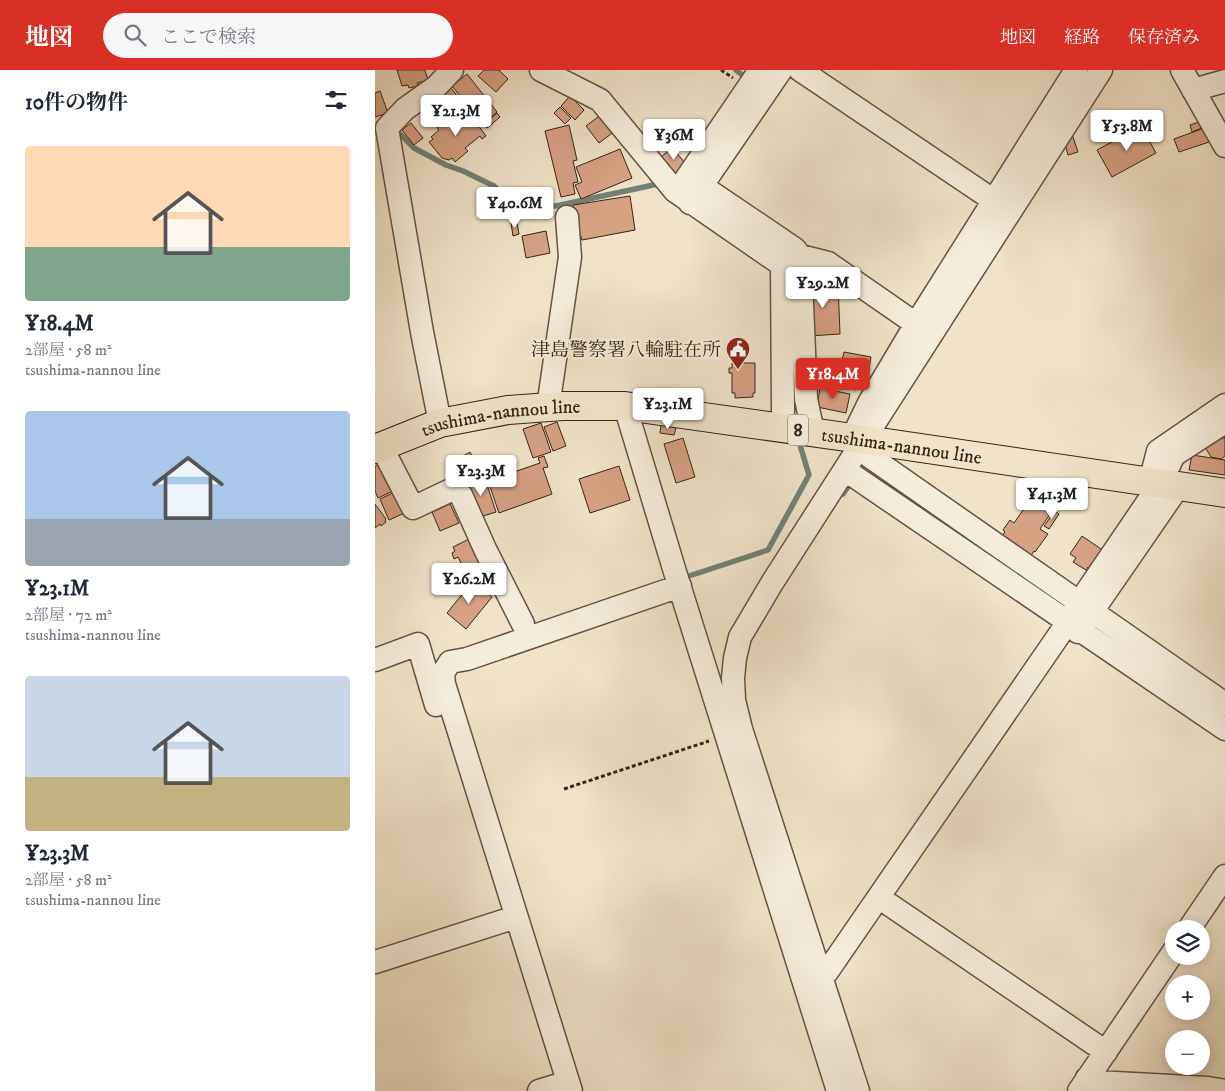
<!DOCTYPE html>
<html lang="ja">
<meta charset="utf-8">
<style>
body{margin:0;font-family:"IM FELL DW Pica","Noto Serif JP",serif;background:#f6f6f7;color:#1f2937;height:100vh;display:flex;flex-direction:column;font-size:19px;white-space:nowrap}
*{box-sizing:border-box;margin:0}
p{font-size:16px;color:#747a83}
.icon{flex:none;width:28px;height:28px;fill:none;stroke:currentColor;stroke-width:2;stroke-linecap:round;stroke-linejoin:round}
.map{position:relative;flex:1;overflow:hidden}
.details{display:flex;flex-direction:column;background:#fff;width:375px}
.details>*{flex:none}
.tools{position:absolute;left:790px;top:850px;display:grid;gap:10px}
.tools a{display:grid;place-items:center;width:45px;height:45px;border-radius:50%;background:#fff;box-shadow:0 2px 12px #0003;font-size:25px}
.price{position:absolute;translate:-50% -42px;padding:0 11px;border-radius:5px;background:#fff;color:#222;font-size:16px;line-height:32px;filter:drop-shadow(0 1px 2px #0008)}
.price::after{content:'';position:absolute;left:50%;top:30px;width:15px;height:11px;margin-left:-8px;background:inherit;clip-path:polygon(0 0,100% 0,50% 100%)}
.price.on{background:#d93025;color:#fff}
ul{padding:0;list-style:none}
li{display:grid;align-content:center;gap:10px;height:265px;padding:0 25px}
li span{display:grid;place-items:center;height:155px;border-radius:5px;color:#555}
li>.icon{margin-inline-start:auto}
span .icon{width:90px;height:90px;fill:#fffc;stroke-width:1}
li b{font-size:21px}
h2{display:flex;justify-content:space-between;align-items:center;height:60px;padding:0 25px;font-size:21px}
header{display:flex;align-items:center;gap:30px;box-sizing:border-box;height:70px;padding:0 25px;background:#d93025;color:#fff}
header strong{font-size:24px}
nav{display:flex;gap:28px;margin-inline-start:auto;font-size:18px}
.search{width:350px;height:45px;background:#f6f6f7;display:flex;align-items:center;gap:12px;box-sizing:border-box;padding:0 18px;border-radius:28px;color:#747a83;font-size:19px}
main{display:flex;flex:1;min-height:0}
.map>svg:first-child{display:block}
</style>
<header>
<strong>地図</strong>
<div class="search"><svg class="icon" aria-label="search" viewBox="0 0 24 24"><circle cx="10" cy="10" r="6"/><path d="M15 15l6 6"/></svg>ここで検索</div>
<nav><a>地図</a><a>経路</a><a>保存済み</a></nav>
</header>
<main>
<section class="details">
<h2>10件の物件<svg class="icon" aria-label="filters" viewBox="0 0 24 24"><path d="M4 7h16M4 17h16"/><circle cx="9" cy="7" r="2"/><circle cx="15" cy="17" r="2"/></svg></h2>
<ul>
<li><span style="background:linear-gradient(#ffd9b3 65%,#7fa58c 0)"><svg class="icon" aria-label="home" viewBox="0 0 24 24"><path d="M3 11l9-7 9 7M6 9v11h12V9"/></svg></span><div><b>¥18.4M</b><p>2部屋 · 58 m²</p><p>tsushima-nannou line</p></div></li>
<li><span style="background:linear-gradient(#a9c7e8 70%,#9aa5b1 0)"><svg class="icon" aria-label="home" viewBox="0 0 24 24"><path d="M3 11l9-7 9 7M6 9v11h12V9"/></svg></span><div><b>¥23.1M</b><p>2部屋 · 72 m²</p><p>tsushima-nannou line</p></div></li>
<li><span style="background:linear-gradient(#c9d6e8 65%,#c2b280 0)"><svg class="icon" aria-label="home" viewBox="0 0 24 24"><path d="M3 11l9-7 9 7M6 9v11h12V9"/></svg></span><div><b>¥23.3M</b><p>2部屋 · 58 m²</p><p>tsushima-nannou line</p></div></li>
</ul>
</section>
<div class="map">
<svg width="850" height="1021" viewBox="0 0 850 1021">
<rect width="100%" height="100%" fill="#f0e3c9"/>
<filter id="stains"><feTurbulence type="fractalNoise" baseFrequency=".004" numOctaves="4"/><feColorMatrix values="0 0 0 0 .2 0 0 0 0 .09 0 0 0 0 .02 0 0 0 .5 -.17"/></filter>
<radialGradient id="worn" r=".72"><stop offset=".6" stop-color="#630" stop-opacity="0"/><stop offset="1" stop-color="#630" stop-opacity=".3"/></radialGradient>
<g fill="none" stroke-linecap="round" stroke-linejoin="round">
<path stroke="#728178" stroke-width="5.5" d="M361,0L370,7
M26,65L39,78L71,95L88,101L119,116L129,125L136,129L157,136H181L283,114
M464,422L468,424L475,414
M314,506L393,480L434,405L425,375"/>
</g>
<path fill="#d7a184" stroke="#352517" d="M22,0H50L53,10L42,13L43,16L34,18L33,15L27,16Z
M109,0H124L133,9L121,22L103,6Z
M92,4L122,42L108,54L77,16Z
M76,18L87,32L79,39L68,24Z
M5,21L13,43L0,47V23Z
M195,26L209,40L200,50L186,36Z
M185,37L196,48L190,54L179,43Z
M91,39L111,66L107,69L105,66L90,78L93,81L80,92L77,88L74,90L67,88L54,72L58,69L56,67L64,60L62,58L70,51L72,54Z
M122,43L125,47L112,58L109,54Z
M227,44L240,61L224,73L211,56Z
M827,51L829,57L817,62L815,55Z
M36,53L48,68L39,75L27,60Z
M194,55L202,90L198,91L203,112L198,113L200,124L186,127L170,61Z
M766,56L781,83L737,107L722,80Z
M832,57L837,71L804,82L799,69Z
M697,64L703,82L693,85L688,67Z
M297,78L312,95L300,104L286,87Z
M245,79L257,108L206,129L200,115L207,112L201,97Z
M255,126L260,160L207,170L205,164H202L198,135Z
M136,153H142L144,164L138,166Z
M171,161L175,183L151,188L147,166Z
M463,213L465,264L434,266L432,214Z
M469,282L496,287L491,315L482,313L481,320L467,317L469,311L460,309L464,289L467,290Z
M357,293H380V323H378V327L360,328V323H357V303H354V298H357Z
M445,318L475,324L471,343L442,337Z
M182,352L191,376L178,381L169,357Z
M166,353L176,382L158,388L148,359Z
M286,355L301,358L299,365L285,363Z
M845,367L847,369L850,367V386L846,389L836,387L830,377Z
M308,368L320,407L301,413L289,374Z
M95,382L104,400L92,406L83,389Z
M817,385L850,390V405L814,400Z
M169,386L173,397L168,398L177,424L124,443L113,411L165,393L163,388Z
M9,392L22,419L3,428L0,421V396Z
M244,396L255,430L215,443L204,409Z
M104,404L107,413L111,412L121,442L102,448L92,419L96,417L93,408Z
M667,419L684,431L665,459L673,464L660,482L659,481L655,487L625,468L630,462L628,460L635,450L639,453L651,436L654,438Z
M24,420L34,441L14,450L5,429Z
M0,434L11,449L10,450L11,452L6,456L5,454L0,458Z
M75,434L84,453L65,461L57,442Z
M680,441L684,444L674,459L669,456Z
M707,466L732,483L719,501L713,497L711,500L698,492L701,488L695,484Z
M98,467L114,501L100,508L94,494L88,497L83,487L79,489L77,483L80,481L78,477Z
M98,511L117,527L91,559L72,543Z"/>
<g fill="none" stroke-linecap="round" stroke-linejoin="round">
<defs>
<path id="minor" d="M166,0L225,30L300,121L407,195L408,341L406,358
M425,0L618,130
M807,0L850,76
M818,20L850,11
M327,116L420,179L425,186
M300,121L307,115L383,3
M315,133L406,0
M250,336L300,502L463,1021
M173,337L195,187L192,147
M65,353L47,262L12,58L30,39L61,17L77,0
M438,362L431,329L425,186L453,193L541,254
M479,364L494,333L541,254L701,0
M490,370L494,386L850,634
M6,376L38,438L78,419L86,425L110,479L148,554
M470,400L850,659
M775,412L783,381L850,335
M703,562L803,417
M0,590L43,574L61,635
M515,835L731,982
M814,859L850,806
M0,892L141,847
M446,905L452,902L693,552L704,533L785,414L799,385L850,352
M712,1008L722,1012L833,1018L850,1021
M164,1021L180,1016
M196,1021L69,614L68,603L75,592L92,589L305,516
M483,1021L366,659L359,630L358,608L360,588L365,567L397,513L726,0
M704,1021L799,881"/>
<g id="major">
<path id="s1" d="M0,379L65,353L133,340L188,336H250L478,368L850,423"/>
</g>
</defs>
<use href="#minor" stroke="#645444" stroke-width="25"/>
<use href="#major" stroke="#352517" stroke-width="30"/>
<path stroke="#352517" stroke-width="3" stroke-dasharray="4 2.5" stroke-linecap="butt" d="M346,0L358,8
M189,719L334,671"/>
<use href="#minor" stroke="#f5eddc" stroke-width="22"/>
<use href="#major" stroke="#f0e3c9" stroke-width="28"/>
</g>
<defs>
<symbol id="civic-pin" viewBox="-11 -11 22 30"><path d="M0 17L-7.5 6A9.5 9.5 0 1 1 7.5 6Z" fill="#8f2418" stroke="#f5eddc"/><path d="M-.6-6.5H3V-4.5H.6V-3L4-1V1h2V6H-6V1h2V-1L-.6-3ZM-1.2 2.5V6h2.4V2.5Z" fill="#fff"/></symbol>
</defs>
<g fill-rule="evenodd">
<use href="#civic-pin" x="349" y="265" width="28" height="38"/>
</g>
<g text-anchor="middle" stroke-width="4" stroke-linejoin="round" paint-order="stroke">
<rect fill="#f5eddc" stroke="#6f6152" stroke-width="1" x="413" y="344.5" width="20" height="31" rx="4"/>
<g font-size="18" font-weight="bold" fill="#352517">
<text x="423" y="366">8</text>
</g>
<g font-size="19" fill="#352517" stroke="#f5eddc" text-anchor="end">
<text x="346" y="286">津島警察署八輪駐在所</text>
</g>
<g font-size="19" fill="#352517" stroke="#f5eddc">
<text dy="7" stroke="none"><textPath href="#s1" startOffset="131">tsushima-nannou line</textPath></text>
<text dy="7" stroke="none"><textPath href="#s1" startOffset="536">tsushima-nannou line</textPath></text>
</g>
</g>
<rect width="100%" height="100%" filter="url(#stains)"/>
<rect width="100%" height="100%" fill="url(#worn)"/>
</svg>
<div class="tools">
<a><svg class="icon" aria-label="layers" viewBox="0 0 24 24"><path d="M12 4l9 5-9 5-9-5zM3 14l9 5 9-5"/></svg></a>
<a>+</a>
<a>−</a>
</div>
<b class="price" style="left:81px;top:67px">¥21.3M</b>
<b class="price" style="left:752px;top:82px">¥53.8M</b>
<b class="price" style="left:299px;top:91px">¥36M</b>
<b class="price" style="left:140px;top:159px">¥40.6M</b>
<b class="price" style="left:448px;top:239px">¥29.2M</b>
<b class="price on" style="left:458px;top:330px">¥18.4M</b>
<b class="price" style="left:293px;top:360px">¥23.1M</b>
<b class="price" style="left:106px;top:427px">¥23.3M</b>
<b class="price" style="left:677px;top:450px">¥41.3M</b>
<b class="price" style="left:94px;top:535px">¥26.2M</b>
</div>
</main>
